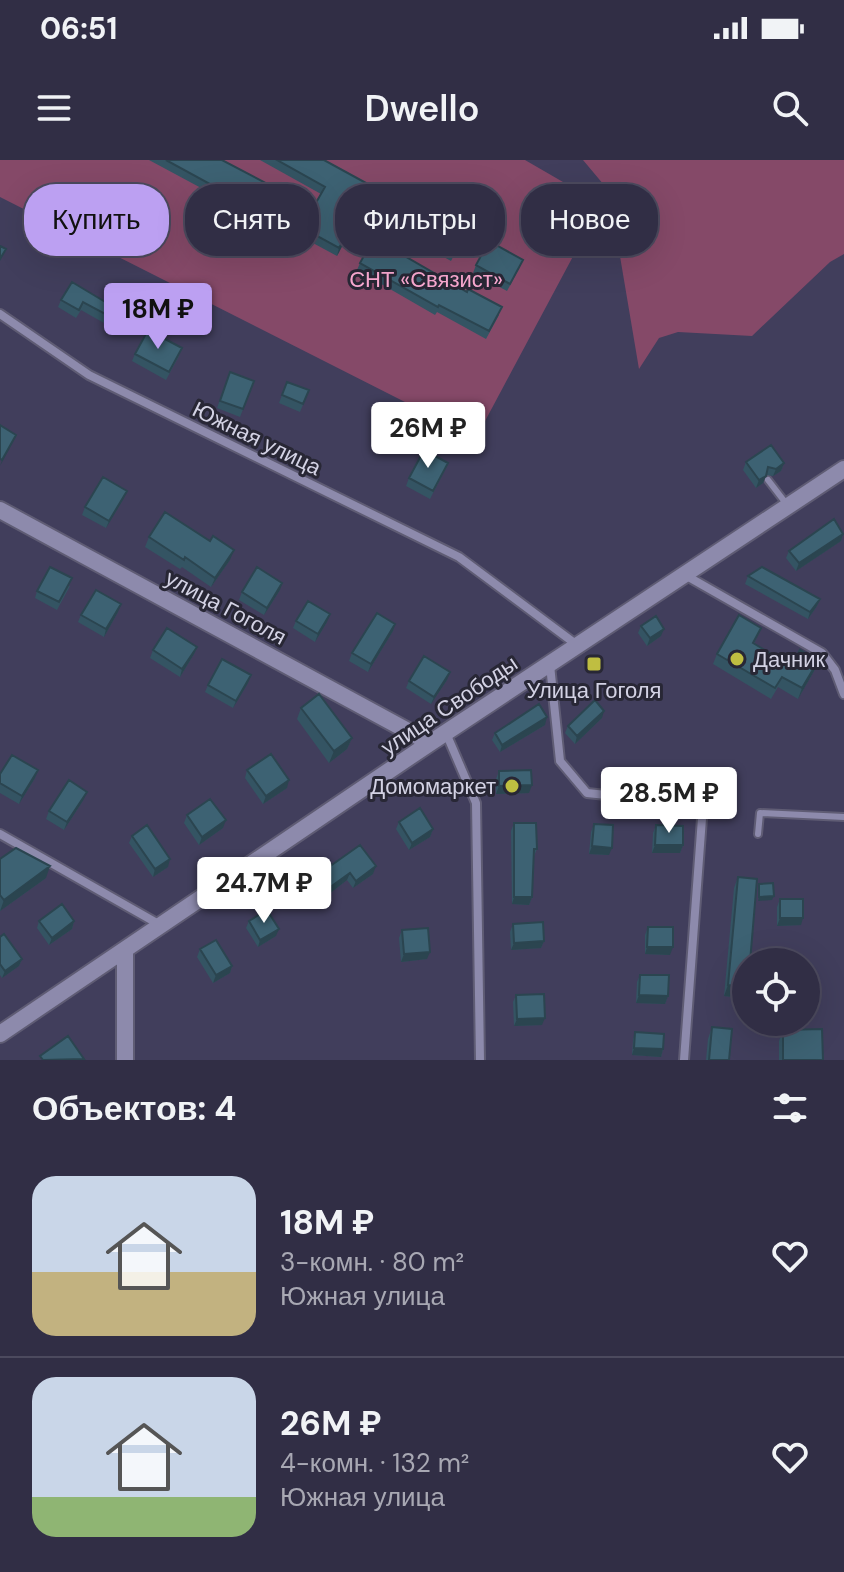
<!DOCTYPE html>
<html lang="ru">
<meta charset="utf-8">
<style>
body{margin:0;font-family:"DM Sans",sans-serif;background:#3d3a50;color:#f1f3f6;height:100vh;display:flex;flex-direction:column;font-size:30px;white-space:nowrap}
*{box-sizing:border-box;margin:0}
p{font-size:26px;color:#a8a8b3}
.icon{flex:none;width:44px;height:44px;fill:none;stroke:currentColor;stroke-width:2;stroke-linecap:round;stroke-linejoin:round}
.map{position:relative;height:900px;overflow:hidden}
.details{display:flex;flex-direction:column;background:#312e45;flex:1}
.details>*{flex:none}
.hud{position:absolute;left:24px;top:24px;width:796px;height:72px;display:flex;gap:16px}
.tools{position:absolute;left:732px;top:788px;display:grid;gap:16px}
.tools a{display:grid;place-items:center;width:88px;height:88px;border-radius:50%;background:#312e45;box-shadow:0 8px 32px #0002,0 0 0 2px #4c4a5e;font-size:40px}
.price{position:absolute;translate:-50% -68px;padding:0 18px;border-radius:8px;background:#fff;color:#222;font-size:26px;line-height:52px;filter:drop-shadow(0 2px 4px #0008)}
.price::after{content:'';position:absolute;left:50%;top:48px;width:24px;height:18px;margin-left:-12px;background:inherit;clip-path:polygon(0 0,100% 0,50% 100%)}
.price.active{background:#bca0f2;color:#111}
ul{padding:0;list-style:none}
li{display:flex;align-items:center;gap:24px;height:200px;padding:0 32px}
li+li{border-top:2px solid #4c4a5e}
li span{display:grid;place-items:center;flex:none;width:224px;height:160px;border-radius:24px;color:#555}
li>.icon{margin-inline-start:auto}
span .icon{width:96px;height:96px;fill:#fffc;stroke-width:1}
li b{font-size:34px}
h2{display:flex;justify-content:space-between;align-items:center;height:96px;padding:0 32px;font-size:34px}
.tag{padding:0 28px;border-radius:32px;background:#312e45;box-shadow:0 8px 32px #0002,0 0 0 2px #4c4a5e;font-size:28px;line-height:72px}
.tag.active{background:#bca0f2;color:#111}
.status{display:flex;justify-content:space-between;align-items:center;height:56px;padding:0 40px;background:#312e45;direction:ltr}
.status svg{height:22px;fill:currentColor}
header{display:flex;justify-content:space-between;align-items:center;height:104px;padding:0 32px;background:#312e45;font-size:36px;font-weight:600}
.map>svg:first-child{display:block}
</style>
<div class="status"><b>06:51</b><svg viewBox="0 0 49 12"><path d="M0 12V9h3v3zM5 12V6h3v6zM10 12V3h3v9zM15 12V0h3v12zM26 1h20v11H26zM47 4h2v5h-2z"/></svg></div>
<header><svg class="icon" aria-label="menu" viewBox="0 0 24 24"><path d="M4 6h16M4 12h16M4 18h16"/></svg>Dwello<svg class="icon" aria-label="search" viewBox="0 0 24 24"><circle cx="10" cy="10" r="6"/><path d="M15 15l6 6"/></svg></header>
<div class="map">
<svg width="844" height="900" viewBox="0 0 844 900">
<rect width="100%" height="100%" fill="#413e5c"/>
<path fill="#854968" d="M0,0H525L601,44L476,278L0,37Z
M583,0H844V94L830,102L752,176L678,172L659,178L639,209L609,31Z"/>
<g fill="none" stroke-linecap="round" stroke-linejoin="round">
<defs>
<path id="lane" d="M768,320L788,346
M758,674L760,653L844,657"/>
<path id="street" d="M0,154L89,215L459,397L577,485
M685,415L822,493L835,510L844,534
M550,505L560,601L587,633L703,645L684,900
M446,573L476,643L480,900
M0,674L162,766"/>
<path id="secondary" d="M0,350L430,583
M0,874L430,583L844,309
M125,900V792"/>
</defs>
<use href="#lane" stroke="#5f5c74" stroke-width="10"/>
<use href="#street" stroke="#5f5c74" stroke-width="12"/>
<use href="#secondary" stroke="#5f5c74" stroke-width="20"/>
<use href="#lane" stroke="#8d8aac" stroke-width="6"/>
<use href="#street" stroke="#8d8aac" stroke-width="8"/>
<use href="#secondary" stroke="#8d8aac" stroke-width="16"/>
</g>
<path fill="#345463" d="M149,0H222L313,48L321,34L260,0H325L377,29L467,69L451,101L399,72L390,88L499,155L486,179L437,152L435,155L357,110L360,103L380,66L359,54L337,96L287,69L285,73Z
M476,105L520,107L507,131L473,113Z
M72,122L109,153L104,163L81,150L76,158L58,147L61,140Z
M135,194L179,196L166,220L132,201Z
M230,212L254,221L240,257L217,248Z
M287,222L309,230L300,252L279,243Z
M746,302L784,303L781,311L773,316L766,315L763,323L756,328L743,310Z
M445,310L430,339L406,326L409,318Z
M127,331L124,338L106,368L82,355L85,347Z
M843,374L841,381L796,411L786,398L789,391Z
M149,377L230,400L211,427L182,407L180,409L145,387Z
M748,416L820,439L817,446L808,459L745,424Z
M70,426L57,450L35,438L37,431Z
M280,430L264,455L239,440L242,432Z
M118,452L104,477L78,462L81,455Z
M296,461L327,462L315,482L293,468Z
M395,464L393,471L368,512L349,501L352,493Z
M641,466L661,476L647,486L638,473Z
M761,468L754,484L791,506L818,501L814,511L798,539L778,527L771,539L713,504L717,494Z
M197,487L194,494L180,517L150,498L153,490Z
M447,520L431,544L406,528L409,521Z
M248,523L233,548L205,532L208,525Z
M301,548L352,578L347,589L329,603L297,559Z
M602,558L575,584L565,573L568,566Z
M545,565L500,592L492,580L495,573Z
M38,610L35,618L19,644L0,633V614Z
M247,610L287,628L263,644L245,618Z
M499,611L529,633L496,634V619Z
M84,639L64,670L46,659L49,651Z
M187,655L223,668L199,685L184,663Z
M399,662L433,669L430,677L409,690L396,669Z
M514,663L537,689L534,696L532,737L529,745L512,744L511,671Z
M594,664L609,695L589,694L591,672Z
M656,665L683,685L680,693H652L653,673Z
M132,676L168,707L153,717L129,683Z
M360,685L373,714L353,728L347,720L320,741L309,726L312,719Z
M0,699L46,718L0,751Z
M738,717L744,838L724,836L734,728Z
M780,739L801,765L777,766V747Z
M39,761H74L72,769L49,785L37,768Z
M249,761L276,776L258,787L246,768Z
M513,764L544,781L541,788L511,790L510,772Z
M648,767L670,795L645,794V775Z
M402,770L427,799L401,802L399,778Z
M0,777L22,799L19,806L2,818L0,815Z
M200,789L232,806L230,813L213,823L197,797Z
M640,815L668,836L665,844L636,843L637,822Z
M516,835L542,865L514,866L513,842Z
M712,867L729,900H706L708,879Z
M783,870L823,900H779V881Z
M635,872L663,889L661,897L632,895L633,880Z"/>
<path fill="#2b4550" d="M362,47L359,54L337,96L339,88Z
M16,275L13,282L0,306L2,300Z
M784,303L781,311L773,316L776,309Z
M766,316L763,323L756,328L759,320Z
M127,331L124,338L106,368L109,361Z
M843,374L841,381L796,411L799,403Z
M234,390L230,400L211,427L215,418Z
M282,423L280,430L264,455L267,448Z
M820,439L817,446L808,459L810,452Z
M121,444L118,452L104,477L106,469Z
M330,454L327,462L315,482L318,474Z
M395,464L393,471L368,512L371,504Z
M664,469L661,476L647,486L650,478Z
M197,487L194,494L180,517L182,509Z
M818,501L814,511L798,539L802,528Z
M450,512L447,520L431,544L434,537Z
M251,515L248,523L233,548L236,541Z
M604,551L602,558L575,584L577,576Z
M547,557L545,565L500,592L502,585Z
M352,578L347,589L329,603L334,591Z
M38,610L35,618L19,644L22,636Z
M289,620L287,628L263,644L266,636Z
M532,625L529,633L496,634L499,626Z
M87,632L84,639L64,670L67,662Z
M226,660L223,668L199,685L202,677Z
M433,669L430,677L409,690L412,683Z
M655,685H683L680,693H652Z
M592,686L612,688L609,695L589,694Z
M170,699L168,707L153,717L155,709Z
M50,706L46,718L0,751L4,740Z
M376,706L373,714L353,728L356,721Z
M350,713L347,720L320,741L322,733Z
M774,736L772,740L758,741L759,737Z
M514,737H532L529,745L512,744Z
M780,758H803L801,765L777,766Z
M74,761L72,769L49,785L52,778Z
M279,769L276,776L258,787L260,780Z
M544,781L541,788L511,790L514,783Z
M647,787H673L670,795L645,794Z
M430,792L427,799L401,802L404,794Z
M22,799L19,806L2,818L5,811Z
M232,806L230,813L213,823L216,815Z
M728,825L746,827V832L744,838L724,836Z
M639,835L668,836L665,844L636,843Z
M545,858L542,865L514,866L517,859Z
M634,888L663,889L661,897L632,895Z"/>
<path fill="#3d6273" stroke="#2b4550" stroke-width="2" d="M166,0H222L313,48L325,27L277,0H324L377,29L379,25L467,69L454,93L401,65L389,87L467,132L468,129L502,147L489,171L439,145L438,147L360,103L384,59L362,47L339,88L290,61L287,66Z
M489,81L523,100L510,124L476,105Z
M0,86L6,89L0,99Z
M72,122L112,146L107,155L83,142L79,150L61,140Z
M148,170L182,188L169,212L135,194Z
M230,212L254,221L243,249L220,241Z
M287,222L309,230L303,244L282,235Z
M0,265L16,275L2,300L0,299Z
M771,285L784,303L776,309L768,307L766,316L759,320L746,302Z
M424,290L448,303L433,331L409,318Z
M103,317L127,331L109,361L85,347Z
M165,352L210,381L213,376L234,390L215,418L185,397L184,400L149,377Z
M834,359L843,374L799,403L789,391Z
M50,407L72,418L59,442L37,431Z
M257,407L282,423L267,448L242,432Z
M762,407L820,439L810,452L748,416Z
M96,430L121,444L106,469L81,455Z
M308,441L330,454L318,474L296,461Z
M377,453L395,464L371,504L352,493Z
M739,455L761,468L753,483L791,506L800,490L818,501L802,528L782,517L775,528L717,494Z
M656,456L664,469L650,478L641,466Z
M167,468L197,487L182,509L153,490Z
M424,496L450,512L434,537L409,521Z
M222,499L251,515L236,541L208,525Z
M319,534L352,578L334,591L301,548Z
M595,540L604,551L577,576L568,566Z
M539,544L547,557L502,585L495,573Z
M271,594L289,620L266,636L247,610Z
M12,595L38,610L22,636L0,623V614Z
M531,610L532,625L499,626V611Z
M69,620L87,632L67,662L49,651Z
M210,639L226,660L202,677L187,655Z
M420,648L433,669L412,683L399,662Z
M514,663H536L537,689H534L532,737H514Z
M594,664L613,665L612,688L592,686Z
M147,665L170,699L155,709L132,676Z
M656,665L683,666V685H655Z
M360,685L376,706L356,721L350,713L322,733L312,719Z
M16,688L50,706L4,740L0,735V699Z
M738,717L757,719L750,802H746V827L728,825Z
M773,723L774,736L759,737V724Z
M780,739H803V758H780Z
M62,744L74,761L52,778L39,761Z
M267,750L279,769L260,780L249,761Z
M543,762L544,781L514,783L513,764Z
M648,767H673V787H647Z
M428,768L430,792L404,794L402,770Z
M4,774L22,799L5,811L0,804V777Z
M216,780L232,806L216,815L200,789Z
M640,815H669L668,836L639,835Z
M544,834L545,858L517,859L516,835Z
M712,867L732,869L729,900H709Z
M822,869L823,900H783V870Z
M635,872L664,874L663,889L634,888Z
M68,876L84,899L43,900L40,896Z"/>
<g fill="#bfbe41" stroke="#282735" stroke-width="3">
<circle cx="737" cy="499" r="8"/>
<rect x="586" y="496" width="16" height="16" rx="4"/>
<circle cx="512" cy="626" r="8"/>
</g>
<g text-anchor="middle" stroke-width="6" stroke-linejoin="round" paint-order="stroke">
<g font-size="22" fill="#faa9d1" stroke="#282735">
<text x="426" y="127">СНТ «Связист»</text>
</g>
<g font-size="22" fill="#d3d2e4" stroke="#282735">
<text transform="translate(257 278) rotate(26)" y="8">Южная улица</text>
<text transform="translate(226 447) rotate(28)" y="8">улица Гоголя</text>
<text transform="translate(449 545) rotate(-34)" y="8">улица Свободы</text>
</g>
<g font-size="22" fill="#d3d2e4" stroke="#282735" text-anchor="start">
<text x="753" y="507">Дачник</text>
<text x="594" y="538" text-anchor="middle">Улица Гоголя</text>
<text x="496" y="634" text-anchor="end">Домомаркет</text>
</g>
</g>
</svg>
<div class="tools">
<a><svg class="icon" aria-label="locate" viewBox="0 0 24 24"><circle cx="12" cy="12" r="6"/><path d="M12 2v4M12 18v4M2 12h4M18 12h4"/></svg></a>
</div>
<b class="price active" style="left:158px;top:191px">18M ₽</b>
<b class="price" style="left:428px;top:310px">26M ₽</b>
<b class="price" style="left:669px;top:675px">28.5M ₽</b>
<b class="price" style="left:264px;top:765px">24.7M ₽</b>
<div class="hud">
<a class="tag active">Купить</a>
<a class="tag">Снять</a>
<a class="tag">Фильтры</a>
<a class="tag">Новое</a>
</div>
</div>
<section class="details">
<h2>Объектов: 4<svg class="icon" aria-label="filters" viewBox="0 0 24 24"><path d="M4 7h16M4 17h16"/><circle cx="9" cy="7" r="2"/><circle cx="15" cy="17" r="2"/></svg></h2>
<ul>
<li><span style="background:linear-gradient(#c9d6e8 60%,#c2b280 0)"><svg class="icon" aria-label="home" viewBox="0 0 24 24"><path d="M3 11l9-7 9 7M6 9v11h12V9"/></svg></span><div><b>18M ₽</b><p>3-комн. · 80 m²</p><p>Южная улица</p></div><svg class="icon" aria-label="heart" viewBox="0 0 24 24"><path d="M12 20l-8-8c-3-5 5-10 8-4 3-6 11-1 8 4z"/></svg></li>
<li><span style="background:linear-gradient(#c9d6e8 75%,#8fb573 0)"><svg class="icon" aria-label="home" viewBox="0 0 24 24"><path d="M3 11l9-7 9 7M6 9v11h12V9"/></svg></span><div><b>26M ₽</b><p>4-комн. · 132 m²</p><p>Южная улица</p></div><svg class="icon" aria-label="heart" viewBox="0 0 24 24"><path d="M12 20l-8-8c-3-5 5-10 8-4 3-6 11-1 8 4z"/></svg></li>
</ul>
</section>
